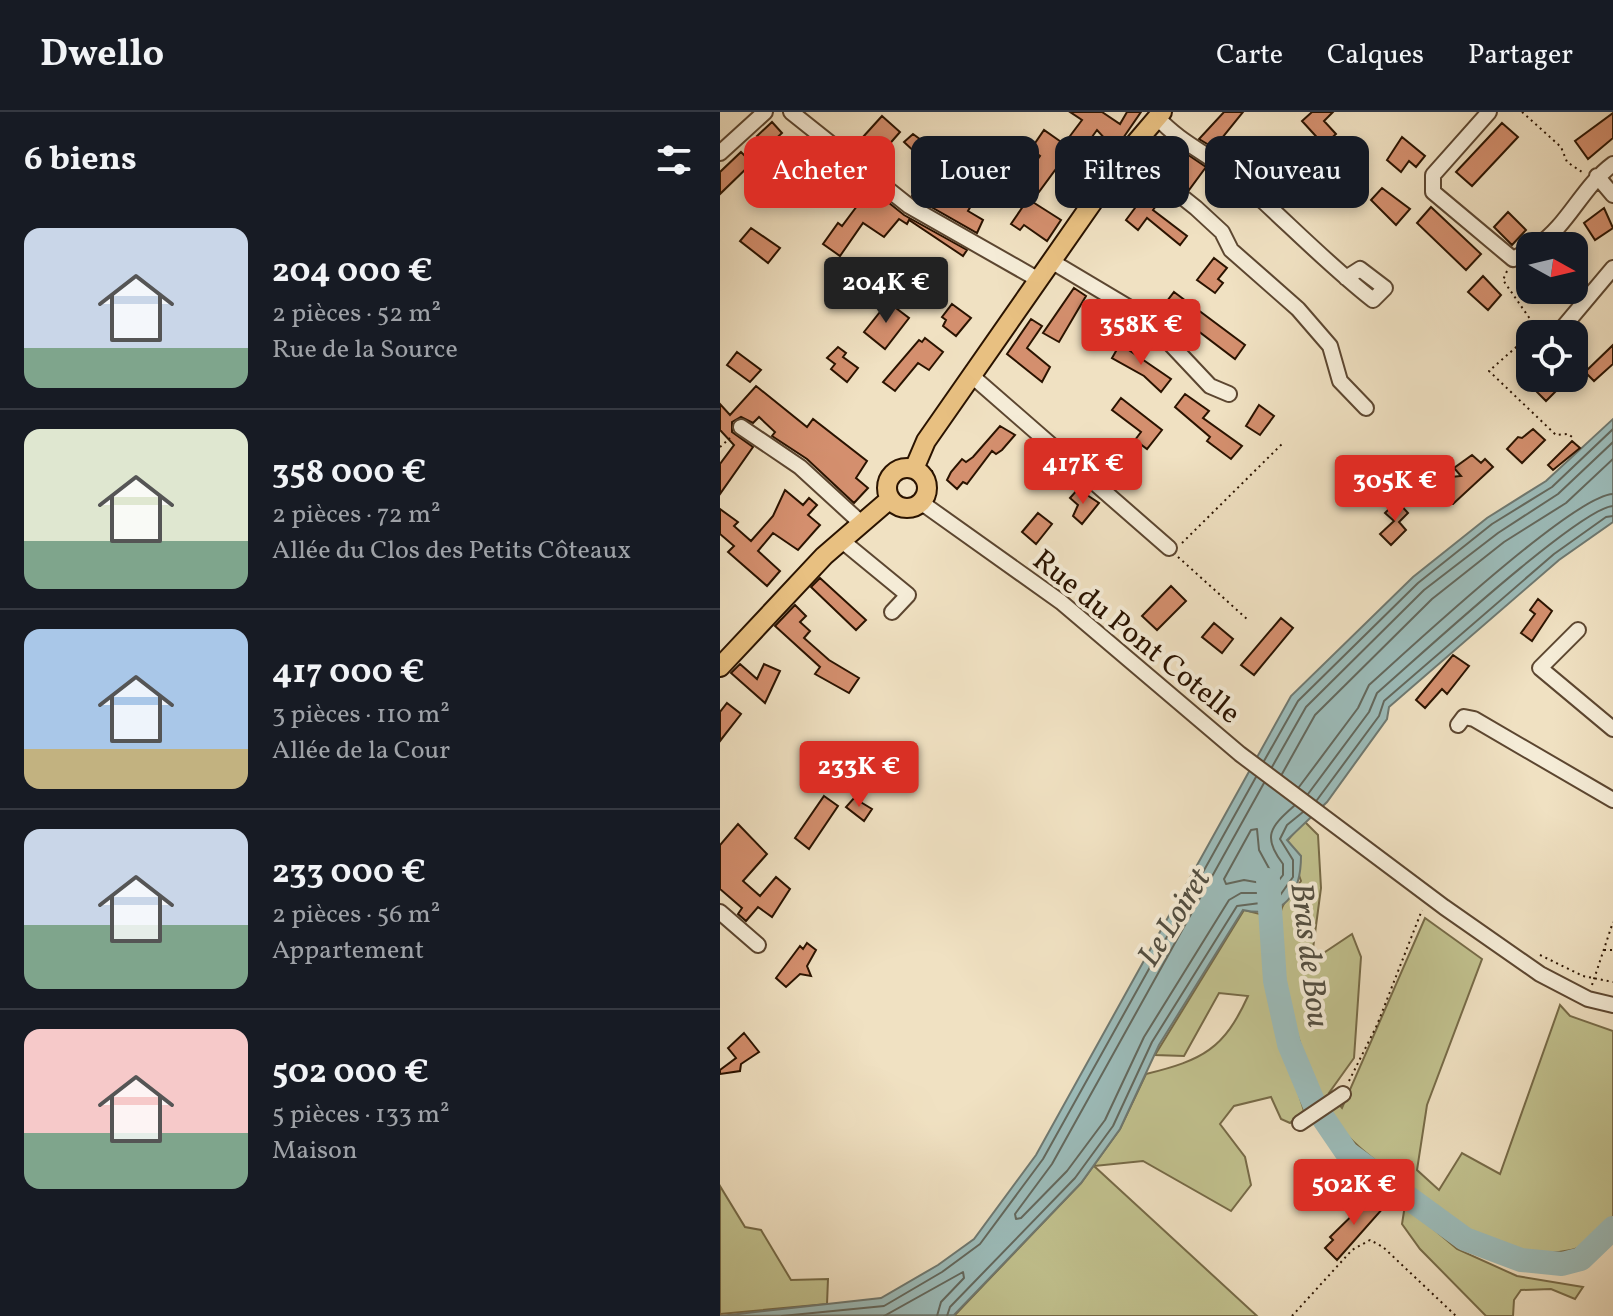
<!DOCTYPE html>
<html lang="fr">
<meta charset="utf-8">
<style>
body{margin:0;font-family:Vollkorn,serif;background:#242831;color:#f1f3f6;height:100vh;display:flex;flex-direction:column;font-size:30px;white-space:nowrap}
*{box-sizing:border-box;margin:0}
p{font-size:26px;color:#9ea1a6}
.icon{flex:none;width:44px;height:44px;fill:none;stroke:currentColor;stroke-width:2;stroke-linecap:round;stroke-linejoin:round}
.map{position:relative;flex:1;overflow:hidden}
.drawer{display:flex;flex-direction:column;background:#171b24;width:720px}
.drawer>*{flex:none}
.banner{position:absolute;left:24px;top:24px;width:748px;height:72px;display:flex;gap:16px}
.needle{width:52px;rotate:98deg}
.fabs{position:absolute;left:796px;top:120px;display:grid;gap:16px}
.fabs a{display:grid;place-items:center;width:72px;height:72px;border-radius:16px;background:#171b24;box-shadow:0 4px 12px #0003;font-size:40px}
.price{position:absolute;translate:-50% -68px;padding:0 18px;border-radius:8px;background:#d93025;color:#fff;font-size:26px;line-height:52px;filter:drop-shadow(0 2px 4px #0008)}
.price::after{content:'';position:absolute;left:50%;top:48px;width:24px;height:18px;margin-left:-12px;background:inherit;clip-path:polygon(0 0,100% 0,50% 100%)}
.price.selected{background:#222;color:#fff}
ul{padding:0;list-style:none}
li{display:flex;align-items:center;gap:24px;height:200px;padding:0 24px}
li+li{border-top:2px solid #363941}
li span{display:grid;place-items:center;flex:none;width:224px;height:160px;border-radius:16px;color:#555}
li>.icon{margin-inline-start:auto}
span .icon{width:96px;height:96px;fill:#fffc;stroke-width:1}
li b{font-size:34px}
h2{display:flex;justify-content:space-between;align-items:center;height:96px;padding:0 24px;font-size:34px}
.chip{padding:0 28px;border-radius:16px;background:#171b24;box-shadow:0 4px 12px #0003;font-size:28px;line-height:72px}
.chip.selected{background:#d93025;color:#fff}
header{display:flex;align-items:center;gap:48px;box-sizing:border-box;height:112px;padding:0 40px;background:#171b24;border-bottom:2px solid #363941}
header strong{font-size:38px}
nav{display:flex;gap:44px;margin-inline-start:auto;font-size:28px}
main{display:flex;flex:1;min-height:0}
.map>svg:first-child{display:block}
</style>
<header>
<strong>Dwello</strong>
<nav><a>Carte</a><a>Calques</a><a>Partager</a></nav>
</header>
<main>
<section class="drawer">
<h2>6 biens<svg class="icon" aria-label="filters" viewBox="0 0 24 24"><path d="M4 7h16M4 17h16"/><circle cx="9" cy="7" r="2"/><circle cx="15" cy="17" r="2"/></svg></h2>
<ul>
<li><span style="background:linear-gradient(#c9d6e8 75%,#7fa58c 0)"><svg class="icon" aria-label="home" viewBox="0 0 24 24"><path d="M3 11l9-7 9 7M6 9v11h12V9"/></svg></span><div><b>204 000 €</b><p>2 pièces · 52 m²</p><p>Rue de la Source</p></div></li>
<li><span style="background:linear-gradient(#dfe7d0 70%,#7fa58c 0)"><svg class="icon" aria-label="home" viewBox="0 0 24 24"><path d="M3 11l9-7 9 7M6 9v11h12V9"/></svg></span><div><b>358 000 €</b><p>2 pièces · 72 m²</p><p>Allée du Clos des Petits Côteaux</p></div></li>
<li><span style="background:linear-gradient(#a9c7e8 75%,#c2b280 0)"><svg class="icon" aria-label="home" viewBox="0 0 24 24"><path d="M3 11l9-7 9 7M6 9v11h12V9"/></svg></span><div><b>417 000 €</b><p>3 pièces · 110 m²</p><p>Allée de la Cour</p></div></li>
<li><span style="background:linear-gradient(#c9d6e8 60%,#7fa58c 0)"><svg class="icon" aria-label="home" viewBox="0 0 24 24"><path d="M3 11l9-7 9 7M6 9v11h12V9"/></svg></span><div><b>233 000 €</b><p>2 pièces · 56 m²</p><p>Appartement</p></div></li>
<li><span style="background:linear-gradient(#f6c9c9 65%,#7fa58c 0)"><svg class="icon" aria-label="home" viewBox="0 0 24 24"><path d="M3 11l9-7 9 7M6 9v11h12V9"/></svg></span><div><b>502 000 €</b><p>5 pièces · 133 m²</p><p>Maison</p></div></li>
</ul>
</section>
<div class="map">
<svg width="893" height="1204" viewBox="0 0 893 1204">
<rect width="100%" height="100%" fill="#f0e1c2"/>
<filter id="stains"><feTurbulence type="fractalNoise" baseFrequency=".0025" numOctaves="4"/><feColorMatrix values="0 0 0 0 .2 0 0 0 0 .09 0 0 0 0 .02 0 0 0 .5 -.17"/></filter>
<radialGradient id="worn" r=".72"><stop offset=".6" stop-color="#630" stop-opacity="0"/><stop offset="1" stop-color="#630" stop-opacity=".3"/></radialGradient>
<path fill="#c1c18e" stroke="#766a47" stroke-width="2" d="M584,709L598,723L601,776L592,844H599L632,822L641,845L634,946L609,981L622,996L705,806L762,847L707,993L697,1058L719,1078L742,1041L780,1062L840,893L850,904L893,919V1104C883,1117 868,1134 851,1138C784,1153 721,1102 673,1062C652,1046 630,1030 615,1008C584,965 552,851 561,799C563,789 575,777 581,769L567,729Z
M524,798L540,802L547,878L584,999L570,1011L561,1007L551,985L514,994L500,1012L525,1045L531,1073L511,1099L423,1049L374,1054L537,1204H234L361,1071L400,1017L426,962C483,948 504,937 528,884L499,881L464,944L435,943Z
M0,1074L25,1115L41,1118L71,1168L108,1167L107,1192L0,1202Z
M685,1093L737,1137L797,1164L863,1175L855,1187L831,1177L801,1178L794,1188L793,1204H766L700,1137L682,1112Z"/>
<path fill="#9cbcba" stroke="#6e7870" stroke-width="2" d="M893,307V410L839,448L669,595L667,607L607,690L567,728L581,744C581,782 564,807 523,798L439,933L400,1017L361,1071L234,1203L0,1204L161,1186L218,1153L254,1127L316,1043L571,584L693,465L767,406L826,369Z"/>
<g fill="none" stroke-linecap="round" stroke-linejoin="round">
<path stroke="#63685d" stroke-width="2" d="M544,649L578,589L698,471L772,412L832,375L893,317
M552,655L586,595L704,478L778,421L838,382L893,330
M562,662L595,603L712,487L784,430L846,391L893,347
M544,671L332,1052L295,1102L296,1107L301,1106L347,1059L385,1008L424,925L509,788L521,781H549L563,763V752C542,725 550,715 574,694
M579,675L638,596L649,573C687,539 854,383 893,382
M588,682L649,600L657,581C693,550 859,396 893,394
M597,688L659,604L664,589L834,442L886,405L893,404
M537,717L539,738L551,760L541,771L524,768L506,772L504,767L531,718Z
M62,1204L164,1194L222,1160L260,1132L323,1047L536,665
M164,1204L243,1160L244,1166L221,1190L217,1204
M227,1204L230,1195L355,1066L393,1014L432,930L517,794L556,789L573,765V748L560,727L567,713L583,700"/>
<path stroke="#9cbcba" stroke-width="24" d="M548,768L555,869L569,932L595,994L627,1041L745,1127L801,1148L842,1152L861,1147L893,1116"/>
</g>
<path fill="#d48f6e" stroke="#2a1300" stroke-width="2" d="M350,0H382L400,12L407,0H421L399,32L389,26L387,29L377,18L359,43L356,40L352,46L347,42L313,88L297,76L320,44L311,37L324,18L344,32L362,8Z
M504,0H523L494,36L479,27Z
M592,0H613L604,9L616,22L604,33L582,9Z
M893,1V26L868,47L855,29Z
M162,4L180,20L152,52L133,36Z
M52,10L62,21L47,35L37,24Z
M782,11L798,25L752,74L736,60Z
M193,22L220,42L203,68L193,61L200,51L195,47L198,43L184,30Z
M682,25L705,44L696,55L689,49L681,60L667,48Z
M449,30L486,55L469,78L434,50Z
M635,38L647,50L625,69L614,56Z
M21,40L32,51L0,82V60Z
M580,42L597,58L576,75L562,63Z
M74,43L100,61L92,73L65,55Z
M236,58L251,67L247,73L259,80L248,99L263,108L257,121L192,84L203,68L221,81Z
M118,61L144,81L148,74L184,103L247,138L243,144L189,108L187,112L179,107L164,125L143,111L120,144L103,132L118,111L122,114L137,94L109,73Z
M662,76L690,97L676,113L651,88Z
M424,84L436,94L433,98L467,124L460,133L427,106L418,118L406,108Z
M308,87L341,108L327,129L304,113L300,118L291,112Z
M711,95L761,142L746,158L697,111Z
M884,96L893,116L875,128L864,111Z
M788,100L806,118L792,133L774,115Z
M31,116L60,136L48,151L20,129Z
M494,146L507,156L498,167L503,171L495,181L477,168Z
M763,164L781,183L768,198L748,180Z
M354,176L366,184L339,230L323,221Z
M454,180L525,233L515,247L444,193Z
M168,190L189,206L165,237L144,220Z
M232,192L251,206L236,224L223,214L226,208L222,205Z
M311,207L322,214L307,236L330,255L322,270L287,242Z
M205,226L223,240L209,258L198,251L175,279L163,270L199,228L202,230Z
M400,232L451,267L441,280L424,264L392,246Z
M893,233V252L874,269L865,260Z
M118,235L126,241L123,245L138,256L127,270L111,257L115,252L107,246Z
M17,240L41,258L30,270L7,253Z
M831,266H849L826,289L817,280Z
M36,274L87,315L93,307L147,349L136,366L148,376L134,391L87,347L52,324L55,320L39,305L33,311L21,305L12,310V320L33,335L0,382V352L14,333L0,318V292L10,303Z
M465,282L489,299L483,306L522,334L511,347L487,329L490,325L455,295Z
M401,286L442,318L427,337L415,328L421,320L392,298Z
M539,293L554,304L540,323L526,314Z
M280,314L295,323L282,338L276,342L272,339L247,372L243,370L237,377L227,368L231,360L242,347L246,350L253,345Z
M813,317L825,328L802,351L787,337L798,325L802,326Z
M852,329L860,336L833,358L828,353Z
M386,332L408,350L397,362L376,345Z
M752,343L761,351L765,347L773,355L733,392H728L717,379L721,366L741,364L734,356Z
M358,377L379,391L362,412L353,404L358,393L350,386Z
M65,378L83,393L89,386L97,393L88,403L100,413L78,438L53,421L38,439L60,459L47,474L8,440L14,434L0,422V397L18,410L14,414L31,429L53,404Z
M677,389L688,401L679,410L686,418L671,433L660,422L674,409L665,401Z
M318,401L332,412L316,432L302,420Z
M100,466L146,508L136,518L91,475Z
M451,474L466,489L437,518L422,504Z
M818,487L832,499L812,529L801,521L815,502L810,498Z
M75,493L86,504L80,510L90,519L84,526L109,548L139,566L129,581L95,562L100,555L55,514Z
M561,506L573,516L534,563L521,553Z
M494,511L513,527L502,541L482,525Z
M733,543L749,554L727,582L722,577L705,596L696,588Z
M20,552L37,567L44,552L60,559L45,591L11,561Z
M7,591L21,602L0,629V600Z
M104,684L118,694L89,737L75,726Z
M134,686L152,697L144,709L126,695Z
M18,712L47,742L23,769L40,784L56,765L70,777L52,805L38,795L26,809L18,802L22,796L0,777V733Z
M87,831L96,838L87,854L91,864L80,862L66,875L56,866L80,834L83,837Z
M24,921L39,940L21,952L20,959L0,962V958L16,946L8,936Z
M652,1084L665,1094L617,1148L605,1136L613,1128L610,1125Z"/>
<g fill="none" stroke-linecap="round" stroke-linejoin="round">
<defs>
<path id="minor" d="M71,0L189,94L319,168
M769,0L713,63V80L793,147L810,138
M438,6C461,32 495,45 521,69C566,109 606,151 653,188L665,176L640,157L626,166
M0,41L45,0
M407,41L476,96L502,120L511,138L578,197L610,234L620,269L646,296
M877,64L893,83
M817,134C849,112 862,75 893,52
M331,149L425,205L490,274L509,282
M840,219L893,156
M252,264L449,436
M21,315L80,355L140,410
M202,391L341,490L520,642L724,795L820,862L868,887L893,893
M121,428L188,483L172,500
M858,518L820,556L893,617
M738,613L744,605L754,607L893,688
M0,800L38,833
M580,1011L623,982"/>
<path id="major" d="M167 376a20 20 0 1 1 40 0a20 20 0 1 1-40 0Z
M194,357L206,329L407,41L442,0
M0,555L104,444L170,387"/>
</defs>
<use href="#minor" stroke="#5c4630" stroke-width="18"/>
<use href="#major" stroke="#2a1300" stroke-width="22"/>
<path stroke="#2a1300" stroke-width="2" stroke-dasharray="2 4" stroke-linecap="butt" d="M802,0L841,35L847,50L862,60
M787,159L783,168L817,217L811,222
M810,223L769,259L836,323L848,322L855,327
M0,335L10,326
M212,358L214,383
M161,374L170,358L179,351
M177,403L194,404
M462,431L564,330
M458,445L527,507
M884,838H893
M820,843L863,864L893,870
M872,873L893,810
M629,969L657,913L702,798
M572,1204L632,1138L650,1128L663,1135L736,1204"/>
<use href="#minor" stroke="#f5ecd7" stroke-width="14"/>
<use href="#major" stroke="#e8c081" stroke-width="18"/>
</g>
<g text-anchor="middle" stroke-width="8" stroke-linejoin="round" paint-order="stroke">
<g font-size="30" fill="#2a1300" stroke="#f5ecd7">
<text transform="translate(417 524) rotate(39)" y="10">Rue du Pont Cotelle</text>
</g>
<g font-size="32" font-style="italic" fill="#524e41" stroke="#f5ecd7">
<text transform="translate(453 805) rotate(-58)" y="11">Le Loiret</text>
<text transform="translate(591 843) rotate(83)" y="11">Bras de Bou</text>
</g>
</g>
<rect width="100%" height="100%" filter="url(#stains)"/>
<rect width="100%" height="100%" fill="url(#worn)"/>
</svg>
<div class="fabs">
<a><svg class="needle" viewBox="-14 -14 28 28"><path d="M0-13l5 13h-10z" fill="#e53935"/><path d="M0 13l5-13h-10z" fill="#9ea1a6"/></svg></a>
<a><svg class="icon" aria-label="locate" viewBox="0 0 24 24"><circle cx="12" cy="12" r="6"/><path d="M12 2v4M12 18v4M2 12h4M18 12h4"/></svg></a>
</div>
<b class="price selected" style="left:166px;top:213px">204K €</b>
<b class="price" style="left:421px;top:255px">358K €</b>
<b class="price" style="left:363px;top:394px">417K €</b>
<b class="price" style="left:675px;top:411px">305K €</b>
<b class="price" style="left:139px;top:697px">233K €</b>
<b class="price" style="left:634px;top:1115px">502K €</b>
<div class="banner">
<a class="chip selected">Acheter</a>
<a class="chip">Louer</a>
<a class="chip">Filtres</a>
<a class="chip">Nouveau</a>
</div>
</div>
</main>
